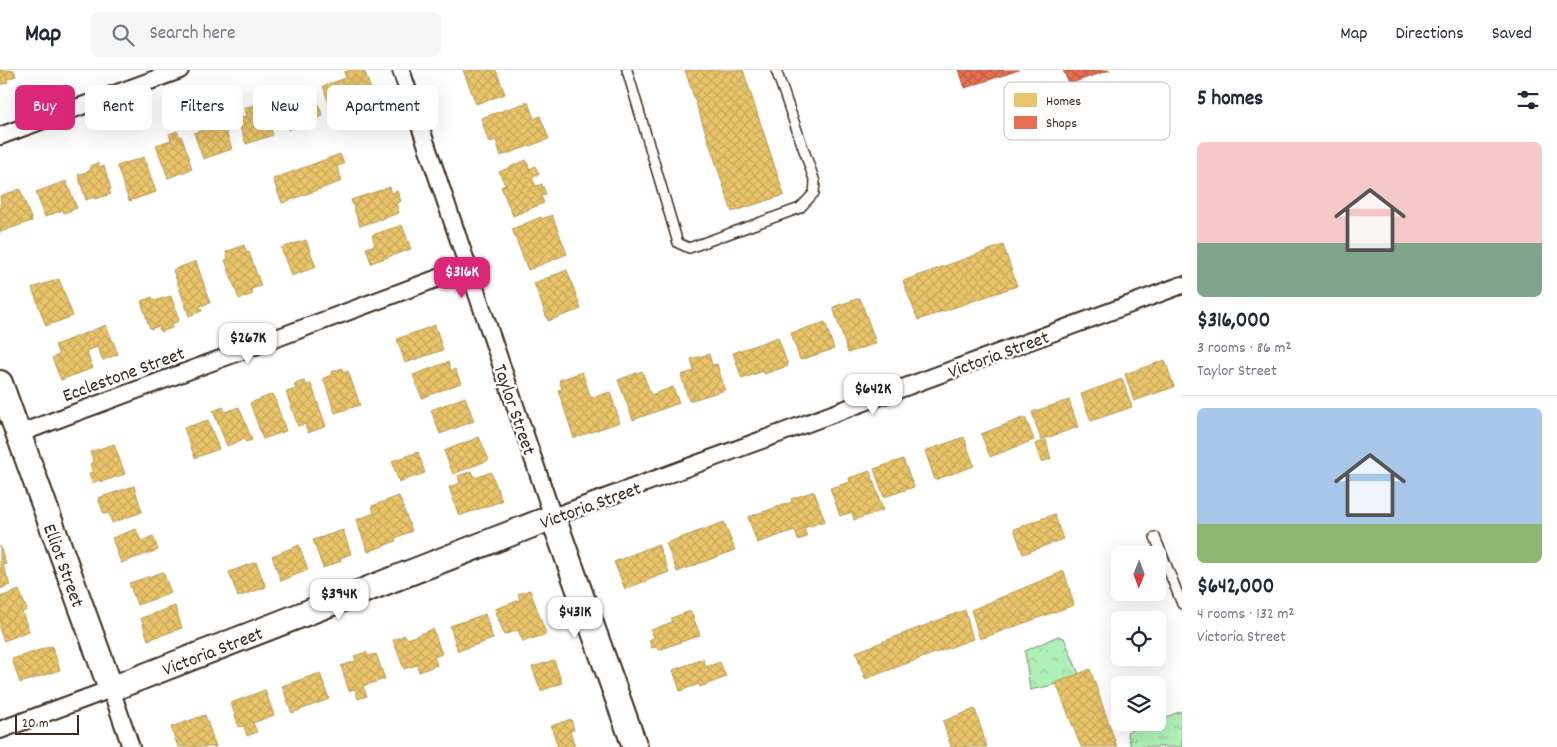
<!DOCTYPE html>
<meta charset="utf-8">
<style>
body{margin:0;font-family:Dekko,sans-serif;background:#f6f6f7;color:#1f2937;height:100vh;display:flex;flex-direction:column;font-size:19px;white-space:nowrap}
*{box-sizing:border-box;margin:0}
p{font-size:16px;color:#747a83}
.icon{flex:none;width:28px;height:28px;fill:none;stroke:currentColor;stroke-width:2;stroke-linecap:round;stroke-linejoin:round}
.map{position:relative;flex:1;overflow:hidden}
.sheet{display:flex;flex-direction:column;background:#fff;width:375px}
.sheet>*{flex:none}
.banner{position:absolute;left:15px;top:15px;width:475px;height:45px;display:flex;gap:10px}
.needle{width:32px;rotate:181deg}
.controls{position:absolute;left:1111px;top:476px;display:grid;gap:10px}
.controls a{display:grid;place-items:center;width:55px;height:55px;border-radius:8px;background:#fff;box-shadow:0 5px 20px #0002;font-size:25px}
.scale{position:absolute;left:15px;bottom:12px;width:64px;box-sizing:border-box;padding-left:5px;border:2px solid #3b2a1e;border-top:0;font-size:14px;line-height:18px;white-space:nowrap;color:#3b2a1e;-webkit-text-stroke:4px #fff;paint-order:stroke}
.price{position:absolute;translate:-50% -42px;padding:0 11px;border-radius:10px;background:#fff;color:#222;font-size:16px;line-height:32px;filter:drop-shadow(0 1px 2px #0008)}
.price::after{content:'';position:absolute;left:50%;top:30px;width:15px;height:11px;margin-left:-8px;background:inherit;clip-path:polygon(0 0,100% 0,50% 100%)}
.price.active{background:#db2777;color:#fff}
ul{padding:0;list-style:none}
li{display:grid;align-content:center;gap:10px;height:265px;padding:0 15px}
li+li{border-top:1px solid #e0e1e3}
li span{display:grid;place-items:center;height:155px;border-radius:8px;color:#555}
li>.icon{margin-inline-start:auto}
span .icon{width:90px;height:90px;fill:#fffc;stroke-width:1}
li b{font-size:21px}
h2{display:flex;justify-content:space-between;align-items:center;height:60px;padding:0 15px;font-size:21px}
.tag{padding:0 18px;border-radius:8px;background:#fff;box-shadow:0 5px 20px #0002;font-size:18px;line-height:45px}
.tag.active{background:#db2777;color:#fff}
header{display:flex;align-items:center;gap:30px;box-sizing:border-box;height:70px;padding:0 25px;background:#fff;border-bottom:1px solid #e0e1e3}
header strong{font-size:24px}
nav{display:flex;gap:28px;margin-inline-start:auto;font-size:18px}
.search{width:350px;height:45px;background:#f6f6f7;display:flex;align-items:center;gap:12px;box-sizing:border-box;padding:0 18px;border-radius:8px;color:#747a83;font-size:19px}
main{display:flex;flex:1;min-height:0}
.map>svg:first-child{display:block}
</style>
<header>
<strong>Map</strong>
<div class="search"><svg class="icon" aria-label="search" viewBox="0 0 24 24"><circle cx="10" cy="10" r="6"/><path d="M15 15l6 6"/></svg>Search here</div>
<nav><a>Map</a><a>Directions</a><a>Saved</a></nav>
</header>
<main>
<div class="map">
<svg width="1182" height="677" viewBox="0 0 1182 677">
<defs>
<pattern id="grass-tufts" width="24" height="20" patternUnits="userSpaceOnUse" patternTransform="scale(1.25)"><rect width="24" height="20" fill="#aff0b8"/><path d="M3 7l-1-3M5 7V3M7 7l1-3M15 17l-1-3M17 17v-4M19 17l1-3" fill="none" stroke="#97ce9e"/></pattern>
<pattern id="park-crowns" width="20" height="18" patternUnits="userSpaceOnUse" patternTransform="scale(1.25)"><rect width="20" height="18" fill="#aff0b8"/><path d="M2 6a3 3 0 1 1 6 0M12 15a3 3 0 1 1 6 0" fill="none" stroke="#97ce9e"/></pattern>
<pattern id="homes-cross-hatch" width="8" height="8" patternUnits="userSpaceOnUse" patternTransform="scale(1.25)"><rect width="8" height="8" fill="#e9c46a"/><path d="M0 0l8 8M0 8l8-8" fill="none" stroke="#c9a95b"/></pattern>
<pattern id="shops-cross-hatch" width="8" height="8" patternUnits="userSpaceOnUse" patternTransform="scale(1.25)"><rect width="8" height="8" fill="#e76f51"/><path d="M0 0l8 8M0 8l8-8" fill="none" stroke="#bc5b43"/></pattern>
</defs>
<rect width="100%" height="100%" fill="#fff"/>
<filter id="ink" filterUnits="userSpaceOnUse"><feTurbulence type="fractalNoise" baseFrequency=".02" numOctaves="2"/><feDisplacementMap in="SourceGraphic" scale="10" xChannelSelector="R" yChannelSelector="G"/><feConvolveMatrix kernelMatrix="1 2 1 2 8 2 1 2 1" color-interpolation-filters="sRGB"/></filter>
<g filter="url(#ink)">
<path fill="url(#grass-tufts)" stroke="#758d6b" d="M1182,641V677H1131L1127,662L1151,653L1158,652V650Z"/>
<path fill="url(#park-crowns)" stroke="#758d6b" d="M1058,566L1064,568L1079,604L1053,615L1030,620L1025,581Z"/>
<path fill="url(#homes-cross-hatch)" stroke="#b59653" d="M0,0H14L16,6L7,9L8,12L0,15Z
M351,0H364L374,28L332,42L323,16L346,8L344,2Z
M463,0H496L505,24L476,34Z
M685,0H743L784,125L732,142Z
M312,20L323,46L288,60L278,33Z
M528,32L534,49L540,46L549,69L501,86L496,70L489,73L481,48Z
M254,35L257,43L264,40L273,65L246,74L237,49L246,46L244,38Z
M224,56L232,79L203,89L194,63L211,57L212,60Z
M177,61L180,67L181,66L190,89L189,90L192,99L168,108L156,75L171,70L169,64Z
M340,84L344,94L337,96L342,111L282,133L273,109Z
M144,87L156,122L129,131L117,96Z
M526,90L530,99L535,96L539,104L532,108L536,116L542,114L546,124L541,126L544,133L513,146L501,117L505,115L499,102Z
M98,93L100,97L104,96L111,119L109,120L111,124L95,129L94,127L86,130L78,105L91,100L90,96Z
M66,111L77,138L64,143L63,140L45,147L36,122Z
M390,117L392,123L397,121L401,131L396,133L399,143L360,156L351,130Z
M20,119L32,151L0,162V134L1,133L0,126Z
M552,145L567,184L528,200L512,159L541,147L542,149Z
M402,155L411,179L371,193L366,178L375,175L372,165Z
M306,170L316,197L291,206L281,178Z
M244,175L247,183L249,182L261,216L251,219L253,224L239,229L225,190L228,189L226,182Z
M1003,175L1017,216L918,250L903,211Z
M196,191L210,233L200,236L202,241L189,246L173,200Z
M567,200L581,239L548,251L534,213Z
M59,209L73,246L46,256L32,218Z
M171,226L179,250L177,252L171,254L172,258L160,262L159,256L150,259L141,231L152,227L154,231Z
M860,228L876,273L848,283L833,237Z
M825,252L834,279L800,290L791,263Z
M106,255L118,284L103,290L97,277L86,281L93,298L61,310L52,288L59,285L55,275Z
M435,255L443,280L405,293L397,269Z
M778,267L788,296L764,304L763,301L742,309L733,283Z
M709,284L712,295L717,294L725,320L689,331L681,305L694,301L691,289Z
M1165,290L1174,317L1134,331L1125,304Z
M448,292L451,301L455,299L461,313L422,328L413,305Z
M342,298L343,303L348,301L360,335L335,343L323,308L332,305L331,302Z
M642,301L651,325L673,317L679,333L633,350L618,310Z
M582,302L591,328L610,322L620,352L574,368L558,320L562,319L559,310Z
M1122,309L1132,337L1091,351L1081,324Z
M304,311L306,315L311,314L326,356L308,363L305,354L298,356L286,322L296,319L294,314Z
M273,324L286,361L263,369L250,333Z
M465,327L474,351L440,364L431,340Z
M1069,330L1078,357L1041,370L1032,342Z
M223,337L225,342L239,337L252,370L246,372L244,369L227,376L213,341Z
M1025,347L1034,370L990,387L981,364Z
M208,350L219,379L195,388L184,358Z
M479,367L489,390L453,404L444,381Z
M964,367L974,396L935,410L925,381Z
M1046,370L1051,389L1041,392L1035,374Z
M114,374L125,404L101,412L100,410L92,413L89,403L93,402L90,394L94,392L90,382Z
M418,382L425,403L399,412L392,391Z
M903,389L914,417L884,427L874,399Z
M472,401L475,408L491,402L502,431L459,446L449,417L460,413L458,406Z
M870,401L883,440L854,450L852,442L840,446L830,418L850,412L849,408Z
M134,416L142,442L112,453L109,443L104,444L98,428Z
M814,421L825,451L804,458L807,467L798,470L795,460L757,473L748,447L792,432L791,429Z
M399,426L412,461L395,468L396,471L368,482L356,450L374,443L372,436Z
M1054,444L1063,469L1023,484L1014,459Z
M724,452L735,480L677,502L666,473Z
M136,459L141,471L153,466L158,480L121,493L112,468Z
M343,460L351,484L340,488L341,491L323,498L313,470Z
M658,474L669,502L625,519L614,492Z
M299,475L308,500L281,511L272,486Z
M0,476L6,494L3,495L10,515L0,519Z
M256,492L266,517L238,527L229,502Z
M1064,501L1074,535L980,569L971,540Z
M163,502L171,523L137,535L129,513Z
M19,520L27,540L22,542L29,561L4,571L0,561V527Z
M530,520L546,564L523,572L518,560L504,565L495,539L520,530L518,524Z
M175,536L182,558L148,570L141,548Z
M965,540L973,569L865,609L856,582Z
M691,541L700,565L659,580L657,577L652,578L649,570L654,568L651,560L672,552L671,548Z
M485,544L493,569L458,581L450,556Z
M433,559L442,584L434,587L437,595L419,602L417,595L404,599L393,570L405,565L407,569Z
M52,576L60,600L20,613L12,589Z
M366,582L368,586L376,584L385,609L363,616L367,626L358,629L355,619L349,621L341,596L356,591L354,586Z
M703,589L706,597L720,592L726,607L700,617L699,614L680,621L673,600Z
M554,590L562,613L541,621L532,597Z
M1090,599L1117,677H1081L1056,613Z
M320,603L329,629L292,643L282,616Z
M265,620L274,645L253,653L257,662L247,666L244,656L239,657L231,633Z
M975,639L987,677H951L943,651Z
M205,645L216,677H178L171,657Z
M571,649L574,660L570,661L575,677H558L551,656Z"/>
<path fill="url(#shops-cross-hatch)" stroke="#b35a42" d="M959,0H1019L965,18Z
M1063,0H1110L1069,14Z"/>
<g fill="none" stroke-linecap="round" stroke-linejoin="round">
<defs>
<path id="lane" d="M627,0L678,173L689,178L800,138L814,123L815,112L776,0
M1155,467L1182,534"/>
<path id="street" d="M401,0L553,447L1182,215
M0,66L180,0
M18,364L468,197
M0,660L111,619L131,677"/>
<path id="secondary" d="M0,313L111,619L553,447L635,677"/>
</defs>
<use href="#lane" stroke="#3b2a1e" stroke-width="12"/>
<use href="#street" stroke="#3b2a1e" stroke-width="20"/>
<use href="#secondary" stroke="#3b2a1e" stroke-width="28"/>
<use href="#lane" stroke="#fff" stroke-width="9"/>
<use href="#street" stroke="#fff" stroke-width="16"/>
<use href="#secondary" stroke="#fff" stroke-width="24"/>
</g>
</g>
<g text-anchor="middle" stroke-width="5" stroke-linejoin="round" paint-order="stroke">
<g font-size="19" fill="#3b2a1e" stroke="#fff">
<text transform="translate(998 283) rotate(-20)" y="7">Victoria Street</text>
<text transform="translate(123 303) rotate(-20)" y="7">Ecclestone Street</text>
<text transform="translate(516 339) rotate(71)" y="7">Taylor Street</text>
<text transform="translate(590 434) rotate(-20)" y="7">Victoria Street</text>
<text transform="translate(65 495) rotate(70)" y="7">Elliot Street</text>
<text transform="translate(212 580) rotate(-21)" y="7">Victoria Street</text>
</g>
</g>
<rect x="1004" y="12" width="166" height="58" rx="8" fill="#fff" stroke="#c4bfbc" stroke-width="1"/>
<rect x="1014" y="23" width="23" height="14" fill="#e9c46a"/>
<rect x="1014" y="46" width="23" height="13" fill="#e76f51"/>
<g font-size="14" fill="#3b2a1e">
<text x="1046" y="35">Homes</text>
<text x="1046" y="57">Shops</text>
</g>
</svg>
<div class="controls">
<a><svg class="needle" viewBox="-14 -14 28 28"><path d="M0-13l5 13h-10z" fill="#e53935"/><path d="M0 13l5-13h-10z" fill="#747a83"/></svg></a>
<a><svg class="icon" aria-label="locate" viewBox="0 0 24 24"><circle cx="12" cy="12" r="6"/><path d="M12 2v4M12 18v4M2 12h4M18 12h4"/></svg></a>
<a><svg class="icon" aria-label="layers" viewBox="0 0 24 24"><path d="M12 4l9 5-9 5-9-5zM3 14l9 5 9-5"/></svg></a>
</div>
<div class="scale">20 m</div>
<b class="price active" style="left:462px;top:229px">$316K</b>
<b class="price" style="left:248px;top:295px">$267K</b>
<b class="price" style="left:873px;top:346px">$642K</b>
<b class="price" style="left:339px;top:551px">$394K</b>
<b class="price" style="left:575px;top:569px">$431K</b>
<div class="banner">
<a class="tag active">Buy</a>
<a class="tag">Rent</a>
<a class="tag">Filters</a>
<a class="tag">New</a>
<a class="tag">Apartment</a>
</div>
</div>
<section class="sheet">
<h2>5 homes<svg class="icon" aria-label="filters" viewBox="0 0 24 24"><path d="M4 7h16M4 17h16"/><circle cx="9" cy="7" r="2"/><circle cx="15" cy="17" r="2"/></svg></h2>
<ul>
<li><span style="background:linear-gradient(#f6c9c9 65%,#7fa58c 0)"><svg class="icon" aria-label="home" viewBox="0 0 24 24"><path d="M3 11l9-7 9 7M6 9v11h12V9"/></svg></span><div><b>$316,000</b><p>3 rooms · 86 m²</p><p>Taylor Street</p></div></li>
<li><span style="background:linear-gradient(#a9c7e8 75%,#8fb573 0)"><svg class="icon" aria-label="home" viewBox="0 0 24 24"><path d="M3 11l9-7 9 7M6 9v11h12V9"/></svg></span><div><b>$642,000</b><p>4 rooms · 132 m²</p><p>Victoria Street</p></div></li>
</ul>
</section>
</main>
